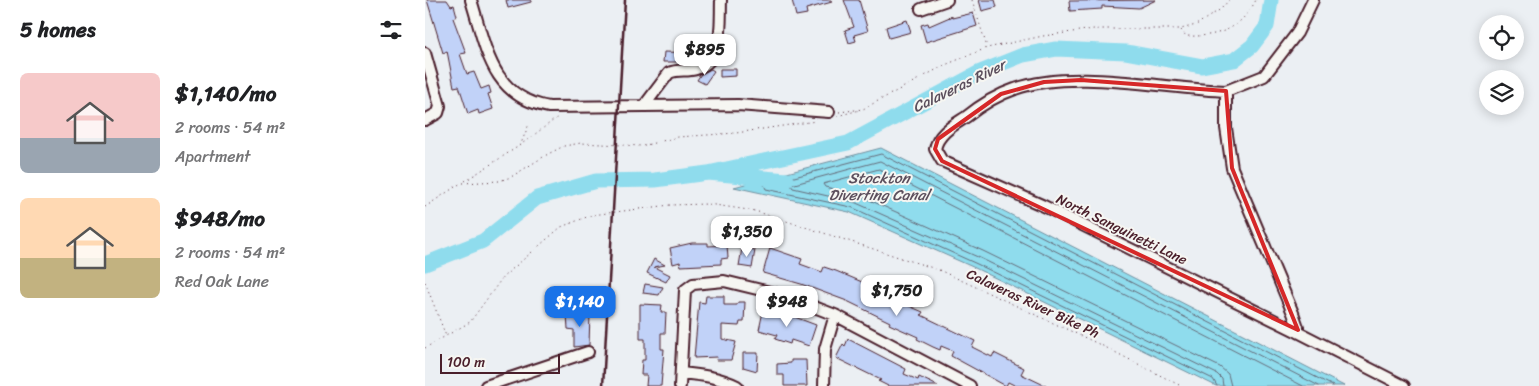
<!DOCTYPE html>
<meta charset="utf-8">
<style>
body{margin:0;font-family:Sriracha,sans-serif;background:#f6f6f6;color:#202124;height:100vh;display:flex;flex-direction:column;font-size:19px;white-space:nowrap}
*{box-sizing:border-box;margin:0}
p{font-size:16px;color:#757577}
.icon{flex:none;width:28px;height:28px;fill:none;stroke:currentColor;stroke-width:2;stroke-linecap:round;stroke-linejoin:round}
.map{position:relative;flex:1;overflow:hidden}
.drawer{display:flex;flex-direction:column;background:#fff;width:425px}
.drawer>*{flex:none}
.tools{position:absolute;left:1054px;top:15px;display:grid;gap:10px}
.tools a{display:grid;place-items:center;width:45px;height:45px;border-radius:50%;background:#fff;box-shadow:0 2px 12px #0003;font-size:25px}
.scale{position:absolute;left:15px;bottom:12px;width:120px;box-sizing:border-box;padding-left:5px;border:2px solid #4a1f2b;border-top:0;font-size:14px;line-height:18px;white-space:nowrap;color:#4a1f2b;-webkit-text-stroke:4px #f6f6f2;paint-order:stroke}
.price{position:absolute;translate:-50% -42px;padding:0 11px;border-radius:10px;background:#fff;color:#222;font-size:16px;line-height:32px;filter:drop-shadow(0 1px 2px #0008)}
.price::after{content:'';position:absolute;left:50%;top:30px;width:15px;height:11px;margin-left:-8px;background:inherit;clip-path:polygon(0 0,100% 0,50% 100%)}
.price.active{background:#1a73e8;color:#fff}
ul{padding:0;list-style:none}
li{display:flex;align-items:center;gap:15px;height:125px;padding:0 20px}
li span{display:grid;place-items:center;flex:none;width:140px;height:100px;border-radius:8px;color:#555}
li>.icon{margin-inline-start:auto}
span .icon{width:60px;height:60px;fill:#fffc;stroke-width:1}
li b{font-size:21px}
h2{display:flex;justify-content:space-between;align-items:center;height:60px;padding:0 20px;font-size:21px}
main{display:flex;flex:1;min-height:0}
.map>svg:first-child{display:block}
</style>
<main>
<section class="drawer">
<h2>5 homes<svg class="icon" aria-label="filters" viewBox="0 0 24 24"><path d="M4 7h16M4 17h16"/><circle cx="9" cy="7" r="2"/><circle cx="15" cy="17" r="2"/></svg></h2>
<ul>
<li><span style="background:linear-gradient(#f6c9c9 65%,#9aa5b1 0)"><svg class="icon" aria-label="home" viewBox="0 0 24 24"><path d="M3 11l9-7 9 7M6 9v11h12V9"/></svg></span><div><b>$1,140/mo</b><p>2 rooms · 54 m²</p><p>Apartment</p></div></li>
<li><span style="background:linear-gradient(#ffd9b3 60%,#c2b280 0)"><svg class="icon" aria-label="home" viewBox="0 0 24 24"><path d="M3 11l9-7 9 7M6 9v11h12V9"/></svg></span><div><b>$948/mo</b><p>2 rooms · 54 m²</p><p>Red Oak Lane</p></div></li>
</ul>
</section>
<div class="map">
<svg width="1114" height="386" viewBox="0 0 1114 386">
<rect width="100%" height="100%" fill="#ebeff3"/>
<filter id="ink" filterUnits="userSpaceOnUse"><feTurbulence type="fractalNoise" baseFrequency=".02" numOctaves="2"/><feDisplacementMap in="SourceGraphic" scale="10" xChannelSelector="R" yChannelSelector="G"/><feConvolveMatrix kernelMatrix="1 2 1 2 8 2 1 2 1" color-interpolation-filters="sRGB"/></filter>
<g filter="url(#ink)">
<path fill="#8fdced" stroke="#73909f" d="M456,148L919,386H791L550,268L424,212L309,187Z"/>
<g fill="none" stroke-linecap="round" stroke-linejoin="round">
<path stroke="#666b79" stroke-width="1" d="M792,386L788,379L552,264L426,207L341,189L339,185L456,154L908,386
M798,386L797,379L792,374L555,258L429,202L368,188L366,185L455,161L894,386
M806,386L803,374L795,367L558,251L431,194L400,187L398,184L454,169L878,386"/>
<path stroke="#8fdced" stroke-width="15" d="M283,173L423,143L553,73L598,55L631,49L701,52L777,66L809,60L827,46L842,26L846,0
M0,264L58,241L112,198L171,181L230,180L283,173L362,180"/>
</g>
<path fill="#c1d2f8" stroke="#4a1f2b" d="M2,0H22L26,6L29,5L32,16L28,18L41,53L35,54L42,74L49,72L56,89L64,86L66,93L63,94L68,109L54,114L53,110L43,114L34,86L29,87L22,51L18,53Z
M81,0H106V2L83,8Z
M367,0H406L407,2L381,9L382,14L371,16Z
M419,0H434L443,31L429,35L431,41L424,43L420,30L429,27Z
M554,0H570L572,7L557,11Z
M731,0L714,8L677,6V9L645,11L644,1Z
M548,13L552,26L501,42L496,25L503,23L504,26L527,16V18Z
M482,20L486,32L464,38L461,27Z
M239,52L277,53V58L269,62H238Z
M286,69L289,71L280,84L272,80L276,74Z
M295,69H311V76L295,77Z
M267,243H283V246L302,245L303,258L296,259V264L256,266L255,262L248,264L245,248Z
M317,248L330,250L327,268L314,266Z
M345,248L377,259L375,264L397,272L399,267L411,271L449,287L446,294L467,302L468,299L498,312L496,315L550,341L547,347L567,357L569,353L599,368L596,374L621,386H591L583,382L581,386L526,356L528,351L516,346L515,350L508,347L492,339L493,337L464,324L465,322L422,301L376,284L338,273Z
M229,259L240,265L229,267L245,275L241,282L222,273Z
M220,284L238,287L234,295L218,293Z
M281,296H299V305H312L313,302H320L319,322H315L314,326L297,325V339L311,342L306,360H291L292,357L269,358L274,302L280,303Z
M215,304L237,305L236,312H241L240,333H236V349H239L236,386H221L222,375H216L217,360H220V339H215Z
M339,307L346,309L345,313L358,317L359,313L391,325L384,346L366,340L365,344L350,339L352,335L334,330Z
M142,314H165L164,345L149,347V330L143,329Z
M423,339L481,369L479,374L493,380L494,377L513,386H463L453,381L456,380L411,358L418,344L420,346Z
M318,353H333L332,371L318,367Z
M366,360H381L382,386H359V375H352V364L366,363Z"/>
<g fill="none" stroke-linecap="round" stroke-linejoin="round">
<defs>
<path id="minor" d="M46,0C61,47 66,97 124,107L313,105L404,112
M496,9L522,0
M0,53L15,106L13,113L0,120
M801,91L839,76L872,33L888,0
M219,106L244,73C253,69 262,72 271,69C300,59 295,25 296,0
M873,330L871,331L619,206L517,161L510,149C513,133 529,125 541,117C556,105 572,95 590,89C648,68 739,89 801,91V128L807,168L868,313L873,327V332L979,386
M256,373C276,375 294,377 312,386
M61,386L163,352
M255,386L260,290L268,284L299,281L361,296L410,315L545,386
M399,386L400,349L410,315"/>
</defs>
<use href="#minor" stroke="#4a1f2b" stroke-width="14"/>
<path stroke="#4a1f2b" stroke-width="1" stroke-dasharray="1 4" stroke-linecap="butt" d="M547,0L562,47
M756,30L761,36C793,37 815,30 831,0
M414,112L438,109L520,65L562,48L618,36L669,29H756L771,25L796,9L804,0
M412,116L435,110
M95,146L104,124
M40,181L94,146L133,117
M38,183L74,181L86,177L123,154L139,146L156,143L217,146L253,137L311,133L391,121
M0,207L36,183
M0,282L21,336
M0,348L45,322L78,277L136,227L167,215L245,205L283,204L330,211L514,270L680,347L756,386"/>
<use href="#minor" stroke="#f6f6f2" stroke-width="10"/>
<path stroke="#4a1f2b" stroke-width="2.5" d="M178,386L200,0"/>
</g>
</g>
<path fill="none" stroke="#d62828" stroke-width="4" stroke-linejoin="round" d="M656,80L801,91L807,168L873,330L517,161L510,149L513,139L576,94L619,82Z"/>
<g text-anchor="middle" stroke-width="4" stroke-linejoin="round" paint-order="stroke">
<g font-size="14" fill="#4a1f2b" stroke="#f6f6f2">
<text transform="translate(697 229) rotate(26)" y="5">North Sanguinetti Lane</text>
<text transform="translate(608 303) rotate(25)" y="5">Calaveras River Bike Ph</text>
</g>
<g font-size="15" font-style="italic" fill="#5b4e5c" stroke="#f6f6f2">
<text transform="translate(534 86) rotate(-26)" y="5">Calaveras River</text>
<text x="454" y="183">Stockton<tspan x="454" dy="17">Diverting Canal</tspan></text>
</g>
</g>
</svg>
<div class="tools">
<a><svg class="icon" aria-label="locate" viewBox="0 0 24 24"><circle cx="12" cy="12" r="6"/><path d="M12 2v4M12 18v4M2 12h4M18 12h4"/></svg></a>
<a><svg class="icon" aria-label="layers" viewBox="0 0 24 24"><path d="M12 4l9 5-9 5-9-5zM3 14l9 5 9-5"/></svg></a>
</div>
<div class="scale">100 m</div>
<b class="price" style="left:280px;top:76px">$895</b>
<b class="price" style="left:322px;top:258px">$1,350</b>
<b class="price" style="left:472px;top:317px">$1,750</b>
<b class="price active" style="left:155px;top:328px">$1,140</b>
<b class="price" style="left:362px;top:328px">$948</b>
</div>
</main>
